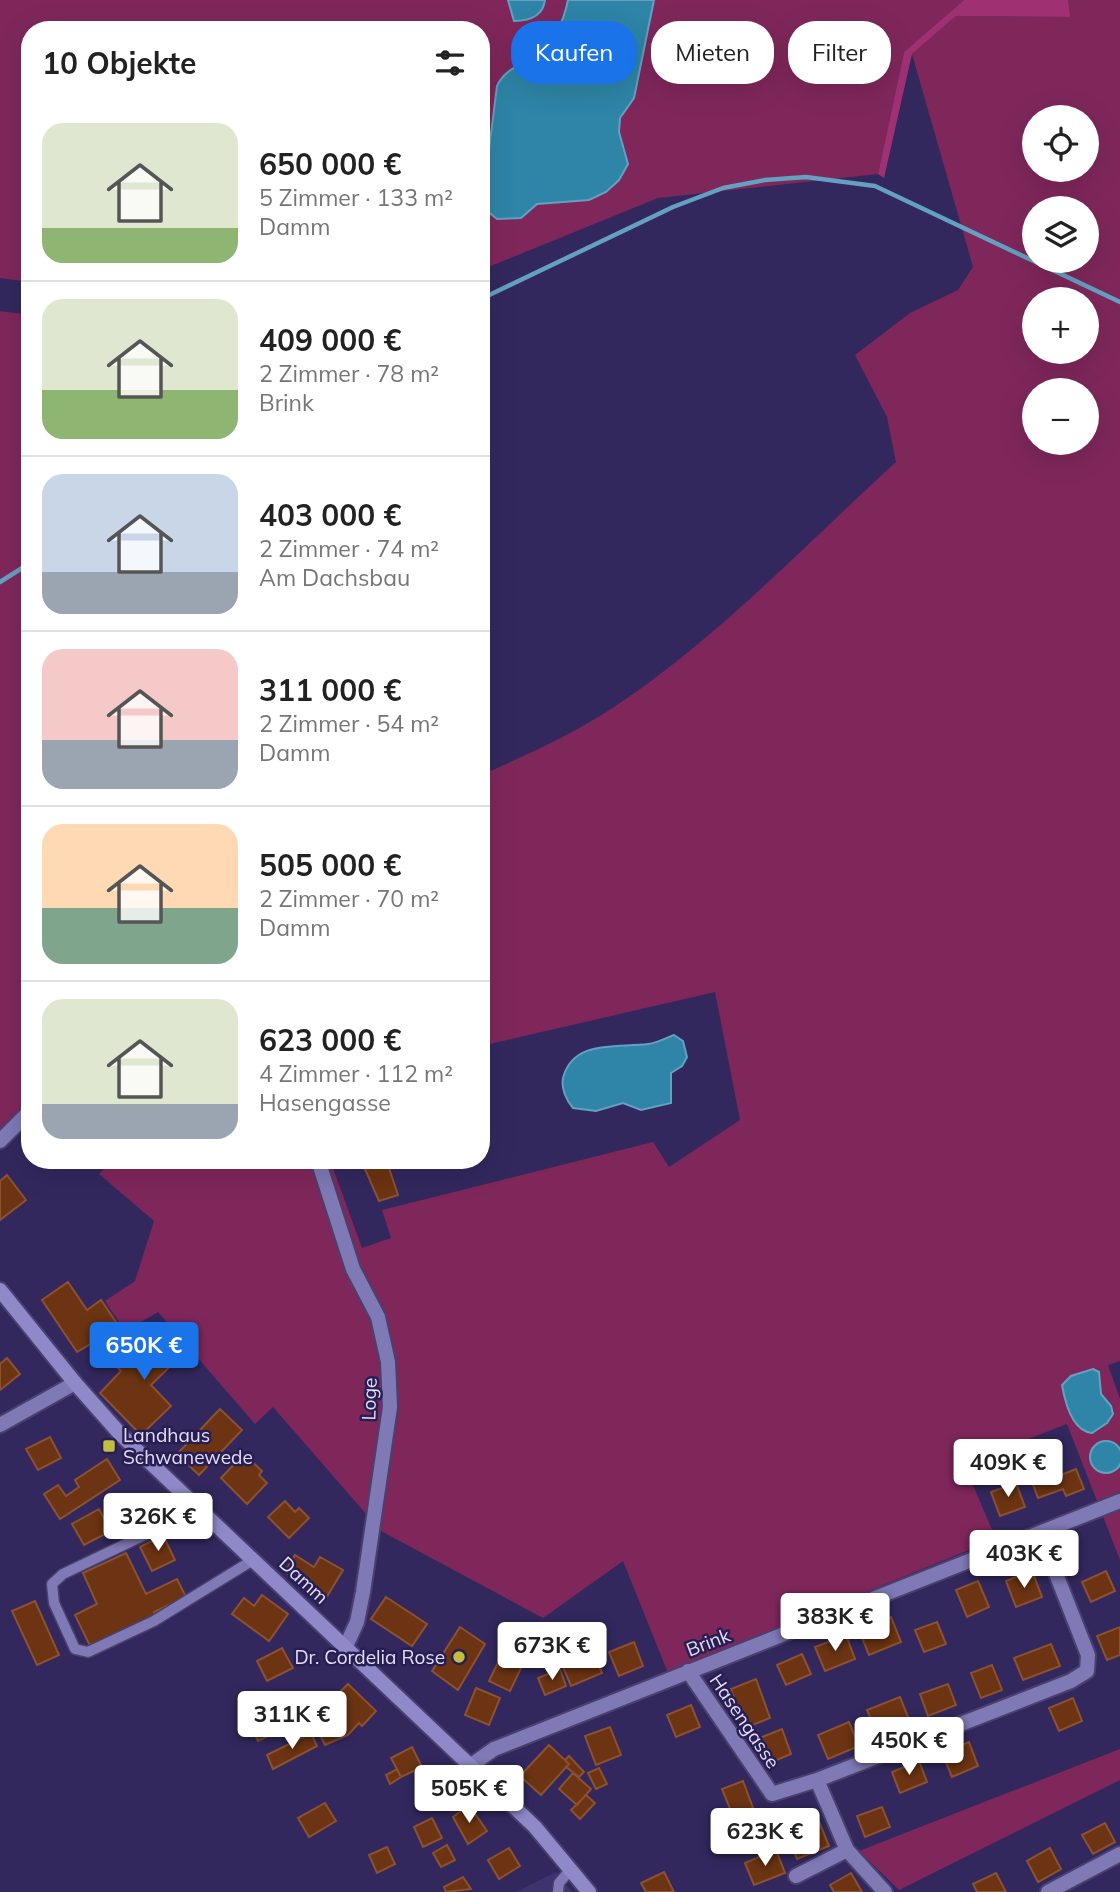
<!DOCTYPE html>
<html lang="de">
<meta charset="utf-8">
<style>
body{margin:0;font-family:Mulish,sans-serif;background:#f6f6f6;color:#222;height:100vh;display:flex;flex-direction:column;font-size:26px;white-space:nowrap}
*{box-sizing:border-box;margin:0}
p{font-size:23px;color:#767676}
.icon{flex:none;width:38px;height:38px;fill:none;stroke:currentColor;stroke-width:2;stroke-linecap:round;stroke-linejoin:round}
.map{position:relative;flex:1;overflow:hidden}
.sheet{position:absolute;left:21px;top:21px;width:469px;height:1148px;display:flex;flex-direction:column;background:#fff;border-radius:28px;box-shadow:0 7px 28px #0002}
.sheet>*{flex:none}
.guide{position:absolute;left:511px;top:21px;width:504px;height:63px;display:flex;gap:14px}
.controls{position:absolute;left:1022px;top:105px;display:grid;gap:14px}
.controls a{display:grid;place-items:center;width:77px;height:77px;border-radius:50%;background:#fff;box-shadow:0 7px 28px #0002;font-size:35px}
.price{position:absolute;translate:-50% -60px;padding:0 16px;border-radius:7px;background:#fff;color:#222;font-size:23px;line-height:46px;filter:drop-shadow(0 2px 4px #0008)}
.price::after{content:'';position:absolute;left:50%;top:42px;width:21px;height:16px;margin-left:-10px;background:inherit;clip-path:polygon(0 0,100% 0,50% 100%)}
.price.on{background:#1a73e8;color:#fff}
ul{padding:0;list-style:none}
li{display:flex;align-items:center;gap:21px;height:175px;padding:0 21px}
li+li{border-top:2px solid #e0e0e0}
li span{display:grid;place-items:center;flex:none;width:196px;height:140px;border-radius:21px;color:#555}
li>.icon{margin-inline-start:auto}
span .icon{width:84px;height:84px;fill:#fffc;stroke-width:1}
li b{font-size:30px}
h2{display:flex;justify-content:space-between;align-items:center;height:84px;padding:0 21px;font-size:30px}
.pill{padding:0 24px;border-radius:28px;background:#fff;box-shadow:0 7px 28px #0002;font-size:24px;line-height:63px}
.pill.on{background:#1a73e8;color:#fff}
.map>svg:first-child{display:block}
</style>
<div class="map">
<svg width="1120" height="1892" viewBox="0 0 1120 1892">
<rect width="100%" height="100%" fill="#32285e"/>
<path fill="#3e336f" d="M556,1872L572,1892H516Z"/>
<path fill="#7f275b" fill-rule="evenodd" d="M0,0H964L904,52L878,174L658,198L481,270V30H30V282L0,278Z
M1068,0H1120V1361L1108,1365L1120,1399V1560L1067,1424L964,1464L996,1539L668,1673L623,1561L543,1618L381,1531L273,1407L255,1424L158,1312L125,1331L105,1301L135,1281L154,1221L99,1174L113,1160H330L362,1248L391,1238L382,1210L653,1142L669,1167L740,1120L715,992L481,1046V775C527,755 573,734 614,707C717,639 805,545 896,462L887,417L855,355L910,313L958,290L973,267L912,54L956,16L1069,17ZM1034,117H1087V170H1034ZM1034,208H1087V261H1034ZM1034,299H1087V352H1034ZM1034,390H1087V443H1034Z
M0,311L30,315V1100L0,1133Z
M1120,1749V1780L899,1890L859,1851Z"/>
<path fill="#9f3172" d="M964,0H1068L1070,17L956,16L912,54L884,178L878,174L904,52Z"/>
<path fill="#2e85a7" stroke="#64a0c0" stroke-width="2" d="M508,0H545C543,16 530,21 514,21Z
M568,0H654L634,98L620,118L619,132L628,164L619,180L606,192L589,200L537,204L521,218L497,219L486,210L483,197L497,86C505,68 524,64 540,53C556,40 564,19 568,0Z
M674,1035L683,1041L687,1057L682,1066L671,1073V1103L641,1110L623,1103L596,1111L573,1108C566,1100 561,1088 563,1078C573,1039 617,1048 648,1044C657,1043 666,1038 674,1035Z
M1093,1369L1099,1372L1101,1394L1111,1406L1113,1414L1107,1423L1092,1433C1072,1431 1065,1402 1062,1385L1071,1376Z
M1090 1457a16 16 0 1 1 32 0a16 16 0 1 1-32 0Z"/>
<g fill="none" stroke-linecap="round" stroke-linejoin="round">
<path stroke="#64a0c0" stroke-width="4.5" d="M481,299L673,207L723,188L765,180L806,177L875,186L1120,302
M0,582L30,563"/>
</g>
<path fill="#6c3412" stroke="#8c5131" stroke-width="2" d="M361,1160H402L388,1165L398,1195L379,1201Z
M7,1175L26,1200L0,1220V1181Z
M68,1282L87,1310L101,1300L122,1331L97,1348L94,1342L77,1352L42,1300Z
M150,1324L159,1337L126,1360L117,1347Z
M169,1330L188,1349L151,1385L171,1406L141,1435L100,1393L121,1371L117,1367Z
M7,1358L20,1374L0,1390V1364Z
M220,1409L242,1430L199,1475L177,1454Z
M50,1437L61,1458L38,1470L26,1449Z
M244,1454L262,1471L259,1475L267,1483L247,1504L221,1478Z
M107,1459L120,1480L60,1519L44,1494L58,1485L66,1496L79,1487L75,1480Z
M1057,1463L1061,1475L1076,1469L1084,1489L1066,1496L1063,1489L1038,1498L1029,1474Z
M1016,1483L1025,1507L1000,1516L991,1492Z
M285,1501L295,1512L299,1508L309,1518L289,1538L268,1517Z
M99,1509L111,1531L84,1545L72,1524Z
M163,1535L175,1560L152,1571L140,1547Z
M126,1553L146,1594L177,1579L186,1597L154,1612L156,1617L91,1648L75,1615L97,1604L83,1573Z
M295,1555L314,1567L320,1557L343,1570L326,1598L285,1572Z
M1106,1571L1115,1591L1091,1602L1082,1582Z
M1026,1573L1028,1579L1034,1576L1042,1597L1016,1607L1006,1581Z
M978,1581L989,1607L967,1617L956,1590Z
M262,1595L288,1614L269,1641L232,1614L244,1598L254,1606Z
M386,1597L427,1624L412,1646L371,1619Z
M35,1601L59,1655L37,1665L12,1611Z
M891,1617L901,1642L869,1655L859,1630Z
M937,1622L946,1644L924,1652L915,1630Z
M460,1627L485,1644L458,1690L432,1671Z
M1120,1627V1655L1107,1660L1097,1636Z
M846,1635L855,1659L825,1671L815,1647Z
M634,1642L643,1666L619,1676L609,1652Z
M1051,1644L1060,1666L1023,1680L1014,1658Z
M591,1647L602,1673L571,1686L560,1660Z
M282,1648L293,1668L267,1681L257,1661Z
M802,1654L811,1674L786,1685L777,1665Z
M501,1656L522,1666L510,1691L489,1681Z
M992,1665L1002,1690L981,1698L971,1673Z
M560,1669L566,1686L545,1695L538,1678Z
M756,1679L770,1718L745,1728L731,1689Z
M348,1684L376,1711L362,1726L359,1723L348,1735L325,1745L317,1729L337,1719L339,1722L345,1715L331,1701Z
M948,1684L956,1705L928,1716L920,1694Z
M476,1688L500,1698L489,1725L465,1715Z
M900,1697L910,1722L877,1734L867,1710Z
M1073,1698L1082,1721L1059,1731L1049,1708Z
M280,1700L292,1725L258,1741L246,1716Z
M691,1705L700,1727L676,1737L667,1715Z
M849,1722L859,1746L828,1759L818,1735Z
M610,1727L621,1755L596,1765L585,1736Z
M782,1729L791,1754L770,1763L760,1738Z
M311,1733L317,1746L273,1769L267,1755Z
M969,1742L978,1766L952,1777L942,1753Z
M549,1745L569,1764L541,1795L520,1776Z
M412,1747L422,1767L401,1777L391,1758Z
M569,1756L584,1772L579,1777L566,1767L569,1764L565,1760Z
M919,1761L927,1782L900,1793L892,1772Z
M599,1768L607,1784L596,1789L588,1773Z
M397,1769L401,1777L390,1784L386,1775Z
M573,1773L591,1789L577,1805L559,1789Z
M743,1781L753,1808L733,1816L722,1789Z
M586,1795L595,1803L580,1819L571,1810Z
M325,1803L336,1821L309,1837L298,1818Z
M469,1805L487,1831L468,1844L453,1817Z
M882,1807L890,1827L865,1837L857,1816Z
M432,1818L442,1838L423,1847L414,1827Z
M818,1819L829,1846L797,1859L786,1832Z
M1105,1823L1115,1842L1093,1854L1082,1835Z
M447,1845L455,1860L441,1867L433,1853Z
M387,1847L395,1864L377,1873L369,1855Z
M509,1848L520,1866L499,1879L488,1860Z
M1050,1848L1061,1869L1038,1882L1027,1861Z
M776,1850L785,1873L754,1885L745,1863Z
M664,1872L674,1892H646L641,1883Z
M851,1873L862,1892H834L830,1885Z
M996,1873L1006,1892H977L973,1884Z
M463,1877L471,1889L446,1892L444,1887Z"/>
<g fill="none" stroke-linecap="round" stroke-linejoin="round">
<defs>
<path id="service" d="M199,1509L63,1574L52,1584L54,1603L75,1649L88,1652L154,1621L253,1560
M558,1892L559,1883L571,1869"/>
<path id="minor" d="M0,1141L30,1111
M318,1160L353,1269L378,1317L388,1362L390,1407L363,1592L357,1622L346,1646
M0,1425L75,1383
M688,1671L772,1794L817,1780L847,1850L885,1892
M470,1766L494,1749L1120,1501
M817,1780L1071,1681L1087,1671L1088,1655L1040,1533
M796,1876L847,1850
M1048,1892L1120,1854"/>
<path id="secondary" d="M0,1290L75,1383L121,1435L535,1827L589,1892"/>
</defs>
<use href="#service" stroke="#4b406d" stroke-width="13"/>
<use href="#minor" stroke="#4b406d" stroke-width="18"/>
<use href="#secondary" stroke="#4b406d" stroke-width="18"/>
<use href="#service" stroke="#7f79b6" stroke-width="10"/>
<use href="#minor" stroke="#7f79b6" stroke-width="14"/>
<use href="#secondary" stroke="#8f89c9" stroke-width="14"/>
</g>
<g fill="#c1be40" stroke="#281e52" stroke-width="2.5">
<rect x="102" y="1439" width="14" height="14" rx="3.5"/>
<circle cx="459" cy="1657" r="7"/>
</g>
<g text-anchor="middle" stroke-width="5" stroke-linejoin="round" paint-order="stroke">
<g font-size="19" fill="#e1dffa" stroke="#281e52">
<text transform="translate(369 1399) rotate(-88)" y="7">Loge</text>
<text transform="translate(304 1580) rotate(43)" y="7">Damm</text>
<text transform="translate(708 1642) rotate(-21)" y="7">Brink</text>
<text transform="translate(745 1721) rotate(56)" y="7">Hasengasse</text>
</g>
<g font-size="19" fill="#e1dffa" stroke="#281e52" text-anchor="start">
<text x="123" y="1442">Landhaus<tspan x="123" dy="22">Schwanewede</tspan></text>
<text x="445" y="1664" text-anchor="end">Dr. Cordelia Rose</text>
</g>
</g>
</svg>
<div class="controls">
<a><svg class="icon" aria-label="locate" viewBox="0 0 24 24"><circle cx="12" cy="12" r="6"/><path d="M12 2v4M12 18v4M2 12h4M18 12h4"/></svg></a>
<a><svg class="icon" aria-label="layers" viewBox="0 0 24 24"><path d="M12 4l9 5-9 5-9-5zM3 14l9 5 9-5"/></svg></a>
<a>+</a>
<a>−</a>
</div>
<b class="price on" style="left:144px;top:1382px">650K €</b>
<b class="price" style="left:1008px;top:1499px">409K €</b>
<b class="price" style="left:158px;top:1553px">326K €</b>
<b class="price" style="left:1024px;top:1590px">403K €</b>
<b class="price" style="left:835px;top:1653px">383K €</b>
<b class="price" style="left:552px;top:1682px">673K €</b>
<b class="price" style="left:292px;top:1751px">311K €</b>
<b class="price" style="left:909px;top:1777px">450K €</b>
<b class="price" style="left:469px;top:1825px">505K €</b>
<b class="price" style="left:765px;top:1868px">623K €</b>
<div class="guide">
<a class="pill on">Kaufen</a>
<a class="pill">Mieten</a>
<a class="pill">Filter</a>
</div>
<section class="sheet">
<h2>10 Objekte<svg class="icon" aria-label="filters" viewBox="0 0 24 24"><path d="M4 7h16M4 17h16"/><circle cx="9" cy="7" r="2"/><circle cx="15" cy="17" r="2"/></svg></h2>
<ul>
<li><span style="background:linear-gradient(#dfe7d0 75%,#8fb573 0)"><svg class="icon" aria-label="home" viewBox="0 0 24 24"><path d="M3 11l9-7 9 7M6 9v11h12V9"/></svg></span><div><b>650 000 €</b><p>5 Zimmer · 133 m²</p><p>Damm</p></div></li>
<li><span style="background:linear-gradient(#dfe7d0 65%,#8fb573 0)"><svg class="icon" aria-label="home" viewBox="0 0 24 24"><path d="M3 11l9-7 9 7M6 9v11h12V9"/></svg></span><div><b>409 000 €</b><p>2 Zimmer · 78 m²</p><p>Brink</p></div></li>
<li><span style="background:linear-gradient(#c9d6e8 70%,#9aa5b1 0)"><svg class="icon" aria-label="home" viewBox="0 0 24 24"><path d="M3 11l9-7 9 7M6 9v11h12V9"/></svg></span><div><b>403 000 €</b><p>2 Zimmer · 74 m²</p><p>Am Dachsbau</p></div></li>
<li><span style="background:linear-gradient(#f6c9c9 65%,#9aa5b1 0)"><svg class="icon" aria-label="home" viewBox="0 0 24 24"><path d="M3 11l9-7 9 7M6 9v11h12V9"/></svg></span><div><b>311 000 €</b><p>2 Zimmer · 54 m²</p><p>Damm</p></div></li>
<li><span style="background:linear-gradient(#ffd9b3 60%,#7fa58c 0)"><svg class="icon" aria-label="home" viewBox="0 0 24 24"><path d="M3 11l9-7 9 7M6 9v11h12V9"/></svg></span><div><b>505 000 €</b><p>2 Zimmer · 70 m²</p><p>Damm</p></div></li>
<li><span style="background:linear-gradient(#dfe7d0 75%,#9aa5b1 0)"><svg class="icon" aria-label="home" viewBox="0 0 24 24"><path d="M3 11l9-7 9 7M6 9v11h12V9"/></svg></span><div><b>623 000 €</b><p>4 Zimmer · 112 m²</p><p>Hasengasse</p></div></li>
</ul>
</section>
</div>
